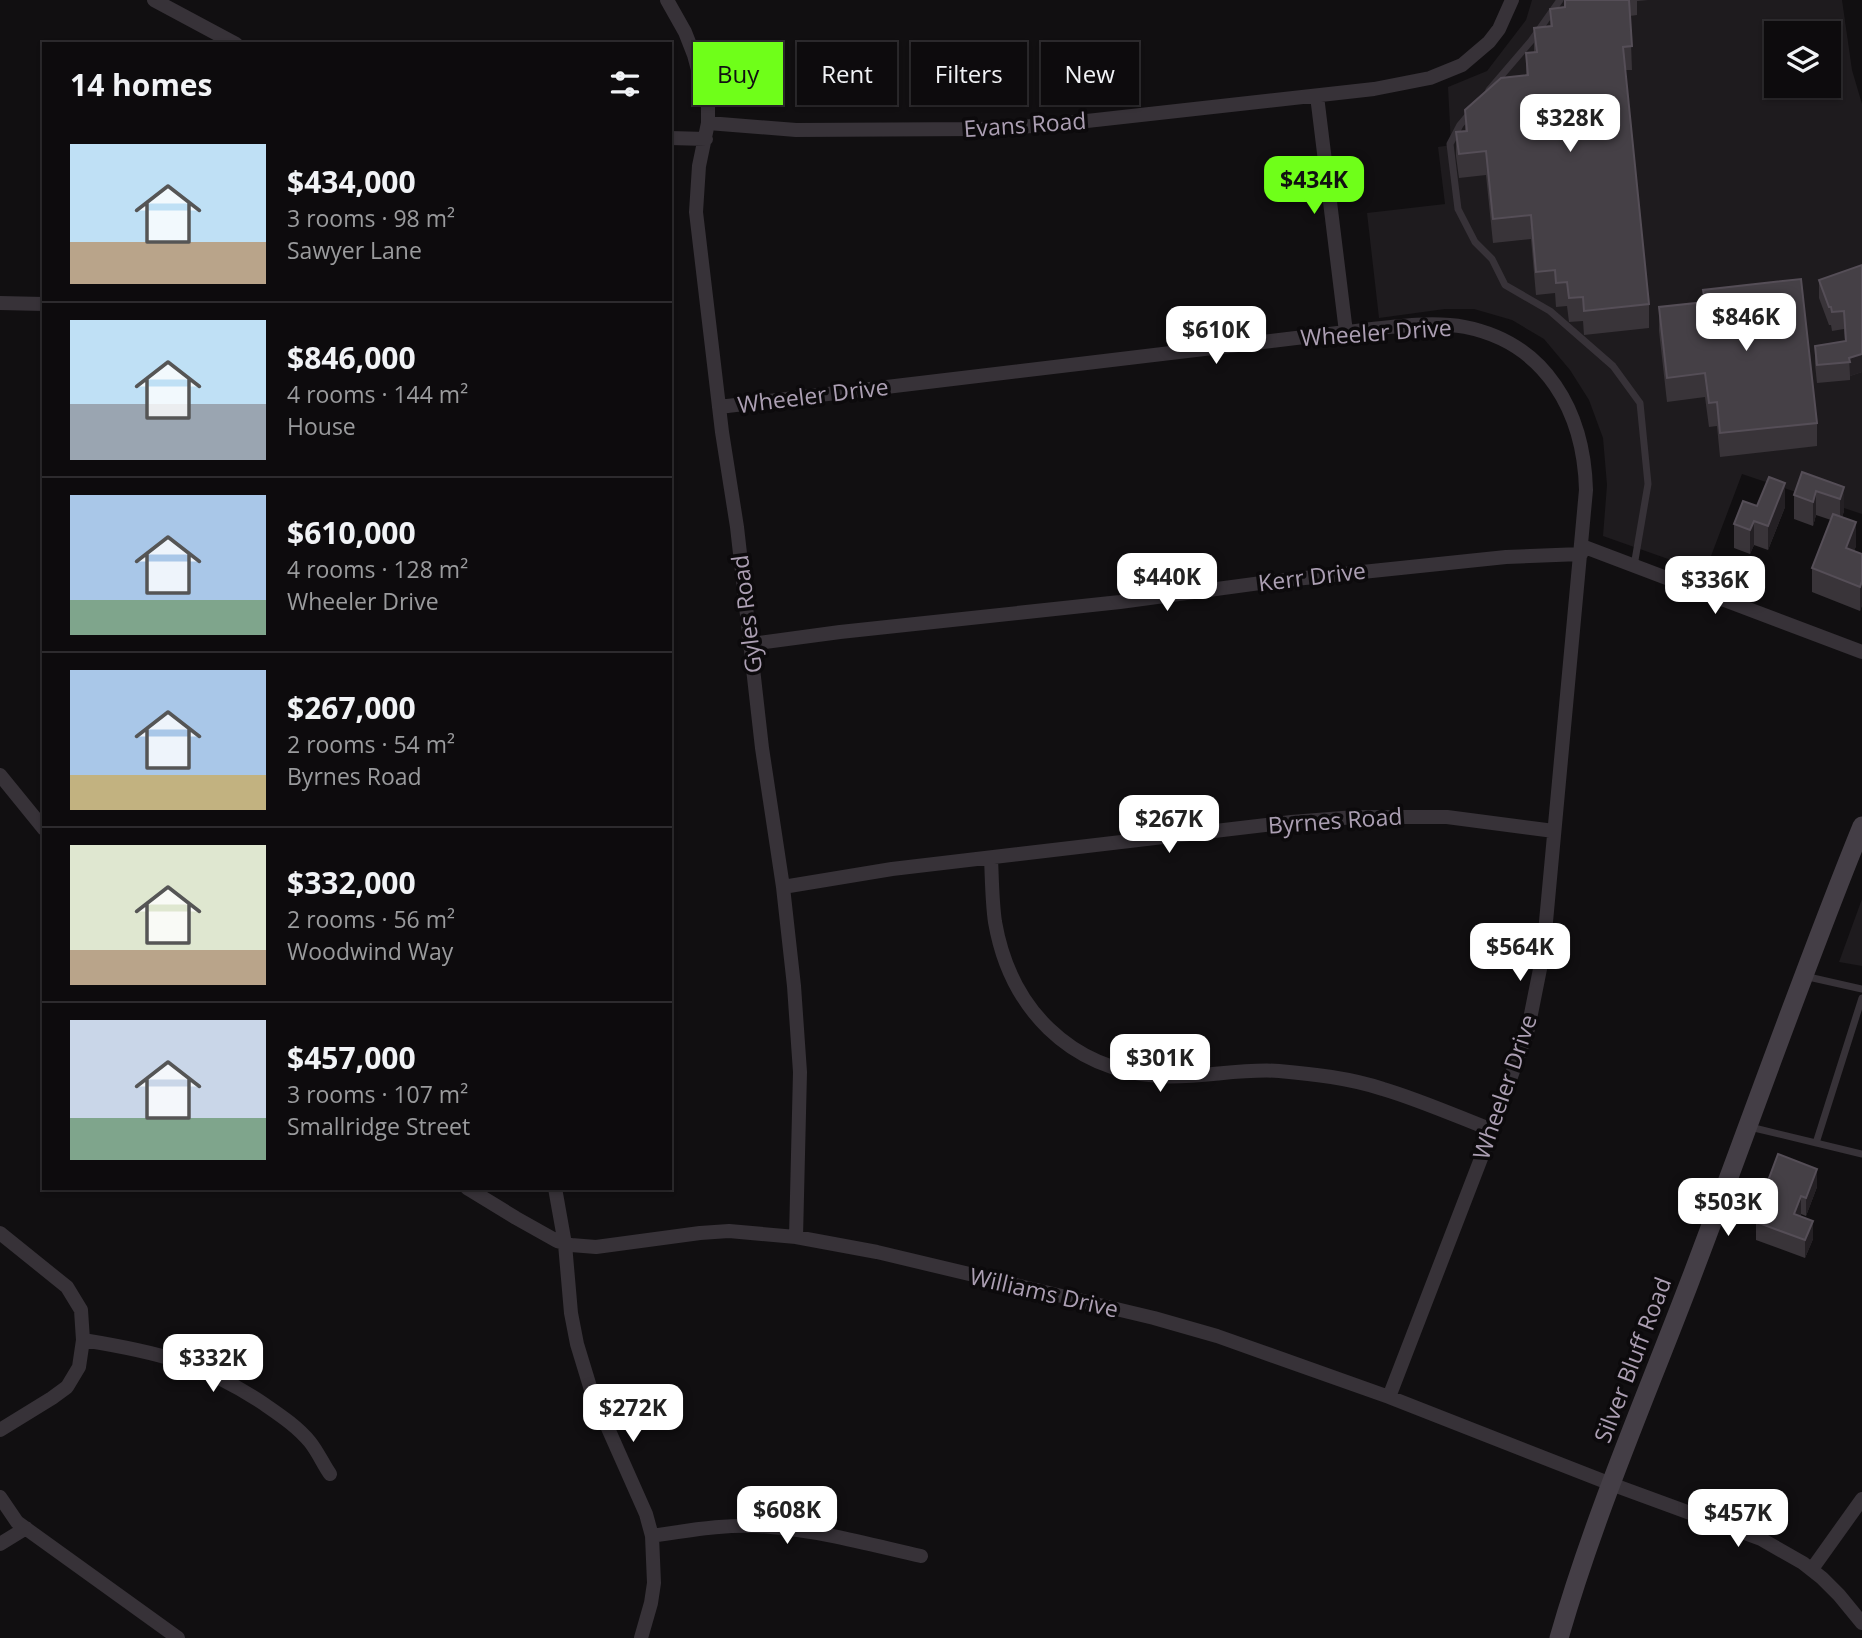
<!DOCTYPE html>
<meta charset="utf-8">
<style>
body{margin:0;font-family:"Open Sans",sans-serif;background:#161416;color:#f1f3f6;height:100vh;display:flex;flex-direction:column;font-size:26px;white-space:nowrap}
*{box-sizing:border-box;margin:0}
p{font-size:23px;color:#9a9b9d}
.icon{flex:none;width:38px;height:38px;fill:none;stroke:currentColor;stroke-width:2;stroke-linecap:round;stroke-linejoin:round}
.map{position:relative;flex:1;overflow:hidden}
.sheet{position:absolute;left:42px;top:42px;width:630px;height:1148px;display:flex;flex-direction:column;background:#0d0b0d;border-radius:0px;box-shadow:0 2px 5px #0004,0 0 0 2px #2d2b2e}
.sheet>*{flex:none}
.guide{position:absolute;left:693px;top:42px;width:665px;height:63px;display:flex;gap:14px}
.fabs{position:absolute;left:1764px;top:21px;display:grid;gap:14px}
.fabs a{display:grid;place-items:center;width:77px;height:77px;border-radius:0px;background:#0d0b0d;box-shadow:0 2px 5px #0004,0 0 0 2px #2d2b2e;font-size:35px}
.price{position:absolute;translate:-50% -60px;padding:0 16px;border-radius:14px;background:#fff;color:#222;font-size:23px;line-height:46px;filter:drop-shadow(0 2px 4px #0008)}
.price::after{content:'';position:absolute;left:50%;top:42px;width:21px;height:16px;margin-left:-10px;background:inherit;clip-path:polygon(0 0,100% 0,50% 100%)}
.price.current{background:#6fff19;color:#111}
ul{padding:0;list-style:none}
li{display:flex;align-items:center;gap:21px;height:175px;padding:0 28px}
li+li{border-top:2px solid #2d2b2e}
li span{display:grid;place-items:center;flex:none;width:196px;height:140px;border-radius:0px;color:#555}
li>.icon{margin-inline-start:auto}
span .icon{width:84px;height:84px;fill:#fffc;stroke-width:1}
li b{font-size:30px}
h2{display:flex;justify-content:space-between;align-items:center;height:84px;padding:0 28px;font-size:30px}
.tag{padding:0 24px;border-radius:0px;background:#0d0b0d;box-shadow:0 2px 5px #0004,0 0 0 2px #2d2b2e;font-size:24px;line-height:63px}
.tag.current{background:#6fff19;color:#111}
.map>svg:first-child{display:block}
</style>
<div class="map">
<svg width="1862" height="1638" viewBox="0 0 1862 1638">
<rect width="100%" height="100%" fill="#110f11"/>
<path fill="#1e1b1e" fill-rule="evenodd" d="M1532,0H1842L1852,70L1862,104V514L1742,474L1705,572L1603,536L1607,485L1603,438L1589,400L1570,370L1544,339L1512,320L1474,309H1445L1379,318L1367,213L1445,204L1438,147L1451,145L1448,87L1487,71L1526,20ZM1776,33H1829V86H1776Z
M1862,899V966L1839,962Z"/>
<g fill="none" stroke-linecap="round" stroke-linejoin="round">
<path stroke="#373238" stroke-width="7" d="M1489,90L1531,41L1560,0
M1470,113L1460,125L1450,144L1458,209L1475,242L1492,259L1505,285L1550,311L1613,366L1640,403L1648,484L1634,566
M1804,976L1862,989
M1750,1127L1862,1154
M1816,1143L1862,998"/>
<path stroke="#373238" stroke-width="14" d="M154,0L236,44
M667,0L685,32L694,55L708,107V123L699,166L696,212L722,432L737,527L762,748L783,887L794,986L800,1072L796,1237
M1317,96L1346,332
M708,123L796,130L980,129L1051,125L1374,89L1430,78L1462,65L1489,42L1499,29L1512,0
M670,138L706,139
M0,303L44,304
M719,407L1346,332C1383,328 1429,320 1465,327C1546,343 1584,412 1586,490L1543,954L1528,1029L1492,1130L1389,1397
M1582,546L1862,652
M751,644L840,632L1120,602L1276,581L1506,557L1581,554
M0,775L44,829
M991,858C992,879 992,901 995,922C1010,1008 1069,1069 1158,1076C1198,1079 1239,1068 1279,1071C1313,1074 1350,1078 1383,1089C1420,1100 1456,1116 1492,1130
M783,887L892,869L1291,822L1355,817H1447L1554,831
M467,1188L516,1218L557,1241L571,1245L596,1247L700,1233L729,1231L796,1237L877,1252L1154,1318L1217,1336L1389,1397L1611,1484L1761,1539L1803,1563L1822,1578L1839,1595L1862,1623
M555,1188L565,1244L571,1313L577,1344L591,1390L646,1514L652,1536L654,1583L651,1603L641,1638
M0,1233L67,1287L81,1310L83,1340L79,1367L67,1387L52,1398L0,1430
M83,1340C157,1352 201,1362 264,1404C280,1415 298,1427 310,1442C318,1452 323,1464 330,1474
M0,1497L17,1522L178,1638
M652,1536C691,1530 731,1523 771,1527C822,1531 872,1545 921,1556
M0,1544L26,1528
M1812,1569L1862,1499"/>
<path stroke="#443e46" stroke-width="19" d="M1559,1638C1594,1516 1645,1399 1690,1281C1748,1129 1801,976 1862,826"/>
</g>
<path fill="#393439" d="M1564,0H1648L1637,1V15L1630,16L1632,70H1625L1649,304V328L1584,335L1583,321L1569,322L1567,306L1556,307L1555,293L1536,295L1531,239L1493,243L1486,175L1459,178L1456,156V132L1465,131V110L1526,76V53L1534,52V28L1550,26V9L1564,7Z
M1862,265V372L1850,376V380L1817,383L1815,364V346L1845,341L1844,329L1832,331L1831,325H1829L1819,298V280Z
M1703,290L1817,423V446L1720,457L1717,426L1709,427L1705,397L1667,402L1659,331V307L1703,302Z
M1802,472L1844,487V511L1842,517L1856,546L1854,551L1862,554V605L1860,611L1812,592V568L1831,520L1816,515L1813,526L1794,519V495Z
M1757,506L1785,507L1768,550L1754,545L1750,554L1734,548V524Z
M1768,1181L1817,1187L1806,1216L1801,1214L1800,1217L1813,1239L1805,1258L1756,1240V1222L1768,1192Z"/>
<path fill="#242024" d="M1862,354V372L1850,376L1849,358Z
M1785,483V507L1768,550V526Z
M1844,487V511L1840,523V499Z
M1816,491V515L1813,526V502Z
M1754,521V545L1750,554V530Z
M1856,522V546L1846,572V548Z
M1862,581V605L1860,611V587Z
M1817,1169V1187L1806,1216V1198Z
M1801,1196V1214L1794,1232V1214Z
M1813,1221V1239L1805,1258V1240Z"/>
<path fill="#454046" stroke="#554e57" stroke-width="2" d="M1565,0H1629L1632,46L1623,47L1649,304L1584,311L1583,297L1569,298L1567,282L1556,283L1555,270L1536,272L1531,215L1493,219L1486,151L1459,154L1456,132L1467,131L1465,110L1501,78L1528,75L1526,53L1537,52L1534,28L1552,26L1550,9L1565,7Z
M1862,265V354L1849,358L1850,362L1817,365L1815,346L1846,341L1844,311L1832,312L1831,307H1829L1819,280Z
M1801,279L1817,423L1720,433L1717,402L1709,403L1705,373L1667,378L1659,307L1705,302L1703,290Z
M1802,472L1844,487L1840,499L1816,491L1813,502L1794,495Z
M1769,477L1785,483L1768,526L1754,521L1750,530L1734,524L1743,501L1757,506Z
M1833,514L1856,522L1846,548L1862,554V581L1860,587L1812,568Z
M1778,1154L1817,1169L1806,1198L1801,1196L1794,1214L1813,1221L1805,1240L1756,1222L1771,1182L1768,1181Z"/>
<g text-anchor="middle" stroke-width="7" stroke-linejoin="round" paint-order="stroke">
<g font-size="23" fill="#ac9fb3" stroke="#0c0a0c">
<text transform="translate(1025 125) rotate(-4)" y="8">Evans Road</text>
<text transform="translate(1376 333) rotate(-4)" y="8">Wheeler Drive</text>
<text transform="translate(813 396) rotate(-7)" y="8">Wheeler Drive</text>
<text transform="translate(1312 577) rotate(-7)" y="8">Kerr Drive</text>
<text transform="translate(747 614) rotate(-97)" y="8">Gyles Road</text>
<text transform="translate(1335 821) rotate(-4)" y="8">Byrnes Road</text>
<text transform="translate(1505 1087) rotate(-71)" y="8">Wheeler Drive</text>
<text transform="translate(1044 1293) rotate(13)" y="8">Williams Drive</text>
<text transform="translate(1633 1360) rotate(-69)" y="8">Silver Bluff Road</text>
</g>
</g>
</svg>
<div class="fabs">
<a><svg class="icon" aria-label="layers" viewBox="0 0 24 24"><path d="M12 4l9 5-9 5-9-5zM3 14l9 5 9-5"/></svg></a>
</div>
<b class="price" style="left:1570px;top:154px">$328K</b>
<b class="price current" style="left:1314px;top:216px">$434K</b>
<b class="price" style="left:1746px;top:353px">$846K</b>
<b class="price" style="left:1216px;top:366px">$610K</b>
<b class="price" style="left:1167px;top:613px">$440K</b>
<b class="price" style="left:1715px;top:616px">$336K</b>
<b class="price" style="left:1169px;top:855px">$267K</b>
<b class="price" style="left:1520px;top:983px">$564K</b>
<b class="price" style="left:1160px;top:1094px">$301K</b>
<b class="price" style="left:1728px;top:1238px">$503K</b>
<b class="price" style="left:213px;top:1394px">$332K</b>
<b class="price" style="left:633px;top:1444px">$272K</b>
<b class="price" style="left:787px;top:1546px">$608K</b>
<b class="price" style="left:1738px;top:1549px">$457K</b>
<div class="guide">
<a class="tag current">Buy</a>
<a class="tag">Rent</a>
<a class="tag">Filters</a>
<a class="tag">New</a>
</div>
<section class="sheet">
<h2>14 homes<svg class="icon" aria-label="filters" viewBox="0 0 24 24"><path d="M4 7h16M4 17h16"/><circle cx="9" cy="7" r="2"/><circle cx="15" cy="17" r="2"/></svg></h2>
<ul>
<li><span style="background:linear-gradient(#bfe0f5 70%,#b9a48a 0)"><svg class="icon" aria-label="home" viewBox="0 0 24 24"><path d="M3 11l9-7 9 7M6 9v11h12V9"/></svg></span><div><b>$434,000</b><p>3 rooms · 98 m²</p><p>Sawyer Lane</p></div></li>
<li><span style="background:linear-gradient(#bfe0f5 60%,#9aa5b1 0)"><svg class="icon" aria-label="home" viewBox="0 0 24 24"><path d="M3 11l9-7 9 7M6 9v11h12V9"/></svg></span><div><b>$846,000</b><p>4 rooms · 144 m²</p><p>House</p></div></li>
<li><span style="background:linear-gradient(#a9c7e8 75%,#7fa58c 0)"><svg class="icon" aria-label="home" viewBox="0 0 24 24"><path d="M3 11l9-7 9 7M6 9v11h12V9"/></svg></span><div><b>$610,000</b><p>4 rooms · 128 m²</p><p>Wheeler Drive</p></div></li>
<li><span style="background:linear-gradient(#a9c7e8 75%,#c2b280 0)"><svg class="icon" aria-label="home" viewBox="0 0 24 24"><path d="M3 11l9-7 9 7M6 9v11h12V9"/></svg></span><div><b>$267,000</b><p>2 rooms · 54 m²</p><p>Byrnes Road</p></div></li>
<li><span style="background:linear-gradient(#dfe7d0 75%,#b9a48a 0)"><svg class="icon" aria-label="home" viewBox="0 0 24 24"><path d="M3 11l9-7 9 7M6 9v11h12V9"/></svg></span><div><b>$332,000</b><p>2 rooms · 56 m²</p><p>Woodwind Way</p></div></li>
<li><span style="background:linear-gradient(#c9d6e8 70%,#7fa58c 0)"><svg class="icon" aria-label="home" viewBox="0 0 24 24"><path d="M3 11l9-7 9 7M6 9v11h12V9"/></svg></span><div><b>$457,000</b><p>3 rooms · 107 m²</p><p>Smallridge Street</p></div></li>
</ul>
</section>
</div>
